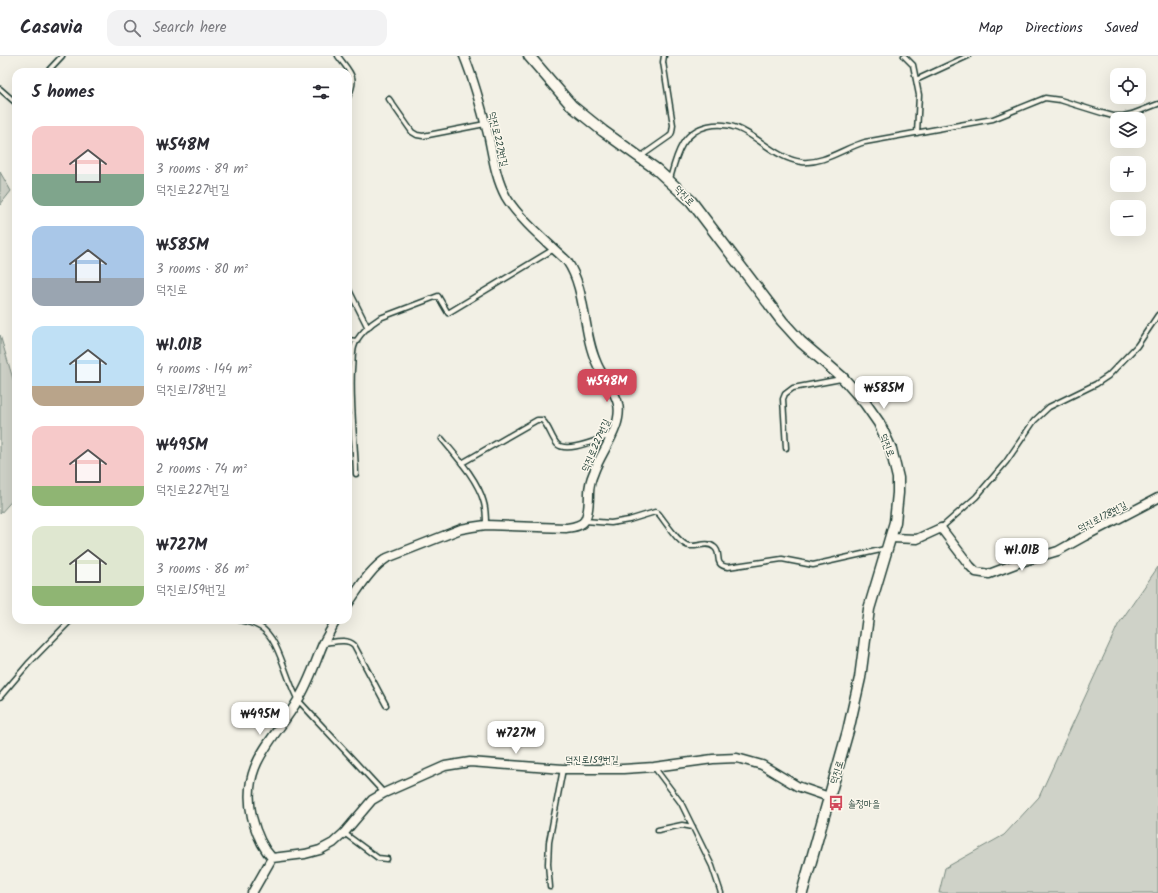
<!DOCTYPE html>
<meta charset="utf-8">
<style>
body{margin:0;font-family:Kalam,"Poor Story",sans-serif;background:#f2f2f3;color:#2b2b33;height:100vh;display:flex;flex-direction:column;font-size:15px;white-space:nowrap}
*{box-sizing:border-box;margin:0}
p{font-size:13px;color:#7c7c81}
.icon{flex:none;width:22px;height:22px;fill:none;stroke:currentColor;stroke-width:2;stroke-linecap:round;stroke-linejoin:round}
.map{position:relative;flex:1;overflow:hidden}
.sheet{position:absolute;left:12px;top:12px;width:340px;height:556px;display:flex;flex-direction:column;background:#fff;border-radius:12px;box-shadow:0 4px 16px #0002}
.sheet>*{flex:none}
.tools{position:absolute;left:1110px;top:12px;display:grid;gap:8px}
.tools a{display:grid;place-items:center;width:36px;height:36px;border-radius:8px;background:#fff;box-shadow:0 4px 16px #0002;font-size:20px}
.price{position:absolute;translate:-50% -34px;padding:0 9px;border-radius:8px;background:#fff;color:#222;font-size:13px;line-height:26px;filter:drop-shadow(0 1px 2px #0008)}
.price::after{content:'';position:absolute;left:50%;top:24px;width:12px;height:9px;margin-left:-6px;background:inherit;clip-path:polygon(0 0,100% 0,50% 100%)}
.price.current{background:#d1495b;color:#fff}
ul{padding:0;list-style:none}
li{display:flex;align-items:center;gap:12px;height:100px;padding:0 20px}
li span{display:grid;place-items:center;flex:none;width:112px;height:80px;border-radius:12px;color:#555}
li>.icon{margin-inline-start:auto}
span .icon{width:48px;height:48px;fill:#fffc;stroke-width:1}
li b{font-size:17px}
h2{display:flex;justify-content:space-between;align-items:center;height:48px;padding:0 20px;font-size:17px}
header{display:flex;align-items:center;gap:24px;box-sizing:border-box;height:56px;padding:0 20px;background:#fff;border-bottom:1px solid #e1e1e2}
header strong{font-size:19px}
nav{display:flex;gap:22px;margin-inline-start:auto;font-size:14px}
.search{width:280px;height:36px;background:#f2f2f3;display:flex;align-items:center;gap:10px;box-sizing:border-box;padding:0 14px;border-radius:12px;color:#7c7c81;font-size:15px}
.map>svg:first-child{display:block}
</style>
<header>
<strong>Casavia</strong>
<div class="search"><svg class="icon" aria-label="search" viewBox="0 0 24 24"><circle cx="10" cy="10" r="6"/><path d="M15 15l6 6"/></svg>Search here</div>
<nav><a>Map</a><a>Directions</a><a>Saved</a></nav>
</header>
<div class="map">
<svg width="1158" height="837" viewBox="0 0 1158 837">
<rect width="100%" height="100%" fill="#f2f0e5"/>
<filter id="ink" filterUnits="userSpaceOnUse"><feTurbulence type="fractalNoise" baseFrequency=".025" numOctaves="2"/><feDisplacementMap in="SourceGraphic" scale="8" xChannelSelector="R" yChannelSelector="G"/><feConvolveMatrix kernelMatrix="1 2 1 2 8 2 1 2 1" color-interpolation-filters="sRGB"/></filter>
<g filter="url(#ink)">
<path fill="#cfd2c8" stroke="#77887e" d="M0,116L11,135L0,149Z
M0,279L16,333V440L0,458Z
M1158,511V837H939L945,812L1004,779L1039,741L1118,569Z"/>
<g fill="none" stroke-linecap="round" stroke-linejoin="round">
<defs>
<path id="service" d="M338,0C350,17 358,20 348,41
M904,0L913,9L919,39L917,77
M47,16L62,0
M916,24L968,0
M0,33L16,47
M389,43L412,76L417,79L423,80L485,68
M640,101L670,80L672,76L673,69L663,6L664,0
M670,123C676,101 681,76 708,70C748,61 765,101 802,106C824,108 844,92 865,86L993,63L1045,42L1060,44L1102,57L1113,60H1123L1132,58L1158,48
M348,232L368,272
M348,284L357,285
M442,383C457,401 478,424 484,447C486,454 486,462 486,469
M786,392L783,343L785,338L793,332L841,323
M462,407L537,364H542C549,370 551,381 557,388C567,398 600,382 612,379
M356,418C355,383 350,348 352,313C353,306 352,298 354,291C357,280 370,268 380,262L438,240L448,257L554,193
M585,465L611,467L629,464L655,456L658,457C665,465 679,489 690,490C698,491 707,485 714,491C723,497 712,509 728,511L782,503L813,509L885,493
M941,472L976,441L1006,406L1034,365L1049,351L1096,328L1108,320L1137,290L1158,259
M239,564C246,566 254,567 260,571C279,581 286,624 298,644L384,737
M324,587C334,586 347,582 354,589L386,649
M0,641L28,608L71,564
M654,711L681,747L712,810L721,837
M658,774L682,769L693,771
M344,777L378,802L387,803
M550,831L548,808L549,786L563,713"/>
<path id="minor" d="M891,482L917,483L941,472L970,510L976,516L989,518L1018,507L1058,495L1085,480L1158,442
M348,548C360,531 370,513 387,502L461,473L472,471L486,469L566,472C573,471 582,470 585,464C589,456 589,445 589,437C589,429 591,423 594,416C601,396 623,370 618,348C616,336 602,320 597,308C582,276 587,234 567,205C548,187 519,163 506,141C496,123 493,101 489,82C482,54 475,27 464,0
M272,802C261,790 256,777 252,761C240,708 274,685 298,644C309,627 315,607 323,588C327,580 332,572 336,564
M252,837L272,802L305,798L320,794L333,787L344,777L372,744L384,737L445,710L470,706L563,713H623L654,711L713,703L737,702L762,709L797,730L829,741"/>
<path id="tertiary" d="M529,0L572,50L603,75L656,113L691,145L782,265L801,286L843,322L865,347L879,367L891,393L898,422V437L895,466L869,553L860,622L848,675L802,837"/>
</defs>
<use href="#service" stroke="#1f3d34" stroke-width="7"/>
<use href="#minor" stroke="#1f3d34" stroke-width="11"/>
<use href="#tertiary" stroke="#1f3d34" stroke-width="13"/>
<use href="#service" stroke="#fbf7ec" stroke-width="4"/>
<use href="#minor" stroke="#fbf7ec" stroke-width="8"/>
<use href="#tertiary" stroke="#fbf7ec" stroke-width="10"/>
</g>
</g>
<defs>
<symbol id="bus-bare" viewBox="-9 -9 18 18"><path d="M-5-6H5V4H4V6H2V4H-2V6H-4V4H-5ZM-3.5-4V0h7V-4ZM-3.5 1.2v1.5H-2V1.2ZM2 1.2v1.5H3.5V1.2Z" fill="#d1495b" stroke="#fbf7ec" stroke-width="2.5" paint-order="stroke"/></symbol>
</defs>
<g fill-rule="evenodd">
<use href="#bus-bare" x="825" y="736" width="22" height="22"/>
</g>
<g text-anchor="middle" stroke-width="3" stroke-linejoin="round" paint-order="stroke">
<g font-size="10" fill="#1f3d34" stroke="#fbf7ec">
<text transform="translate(499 83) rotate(77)" y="4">덕진로227번길</text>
<text transform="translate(685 139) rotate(47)" y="4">덕진로</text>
<text transform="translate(595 389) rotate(-66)" y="4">덕진로227번길</text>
<text transform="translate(888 389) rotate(69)" y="4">덕진로</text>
<text transform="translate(1102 460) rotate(-28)" y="4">덕진로178번길</text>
<text x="592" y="707">덕진로159번길</text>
<text transform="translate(836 716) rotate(-73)" y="4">덕진로</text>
</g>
<g font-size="10" fill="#1f3d34" stroke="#fbf7ec" text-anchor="start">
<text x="848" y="751">솔정마을</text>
</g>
</g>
</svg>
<div class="tools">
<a><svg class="icon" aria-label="locate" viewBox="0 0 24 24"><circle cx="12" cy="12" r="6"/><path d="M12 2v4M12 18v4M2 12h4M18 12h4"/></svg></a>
<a><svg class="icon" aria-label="layers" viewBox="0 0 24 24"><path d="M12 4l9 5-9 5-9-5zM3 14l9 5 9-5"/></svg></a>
<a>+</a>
<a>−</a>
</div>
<b class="price current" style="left:607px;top:347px">₩548M</b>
<b class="price" style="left:884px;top:354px">₩585M</b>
<b class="price" style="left:1022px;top:516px">₩1.01B</b>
<b class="price" style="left:260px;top:680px">₩495M</b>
<b class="price" style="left:516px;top:699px">₩727M</b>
<section class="sheet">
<h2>5 homes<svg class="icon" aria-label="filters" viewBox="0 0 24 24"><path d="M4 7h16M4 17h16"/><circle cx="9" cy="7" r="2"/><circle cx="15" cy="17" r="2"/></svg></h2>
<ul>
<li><span style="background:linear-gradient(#f6c9c9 60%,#7fa58c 0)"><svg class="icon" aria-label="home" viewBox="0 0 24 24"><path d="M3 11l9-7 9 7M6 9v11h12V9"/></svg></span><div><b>₩548M</b><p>3 rooms · 89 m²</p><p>덕진로227번길</p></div></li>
<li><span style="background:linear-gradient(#a9c7e8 65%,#9aa5b1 0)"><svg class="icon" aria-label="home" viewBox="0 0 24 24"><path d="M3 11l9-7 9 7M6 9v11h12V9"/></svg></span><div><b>₩585M</b><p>3 rooms · 80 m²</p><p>덕진로</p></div></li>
<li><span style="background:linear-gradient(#bfe0f5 75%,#b9a48a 0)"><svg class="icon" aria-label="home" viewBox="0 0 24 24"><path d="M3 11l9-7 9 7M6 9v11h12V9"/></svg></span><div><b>₩1.01B</b><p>4 rooms · 144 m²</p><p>덕진로178번길</p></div></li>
<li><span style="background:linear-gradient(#f6c9c9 75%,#8fb573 0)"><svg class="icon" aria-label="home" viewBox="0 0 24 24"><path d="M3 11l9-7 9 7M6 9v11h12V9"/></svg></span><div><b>₩495M</b><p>2 rooms · 74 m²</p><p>덕진로227번길</p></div></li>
<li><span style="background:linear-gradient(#dfe7d0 75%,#8fb573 0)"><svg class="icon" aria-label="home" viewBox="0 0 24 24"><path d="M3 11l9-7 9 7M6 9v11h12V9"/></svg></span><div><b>₩727M</b><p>3 rooms · 86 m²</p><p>덕진로159번길</p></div></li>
</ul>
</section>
</div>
